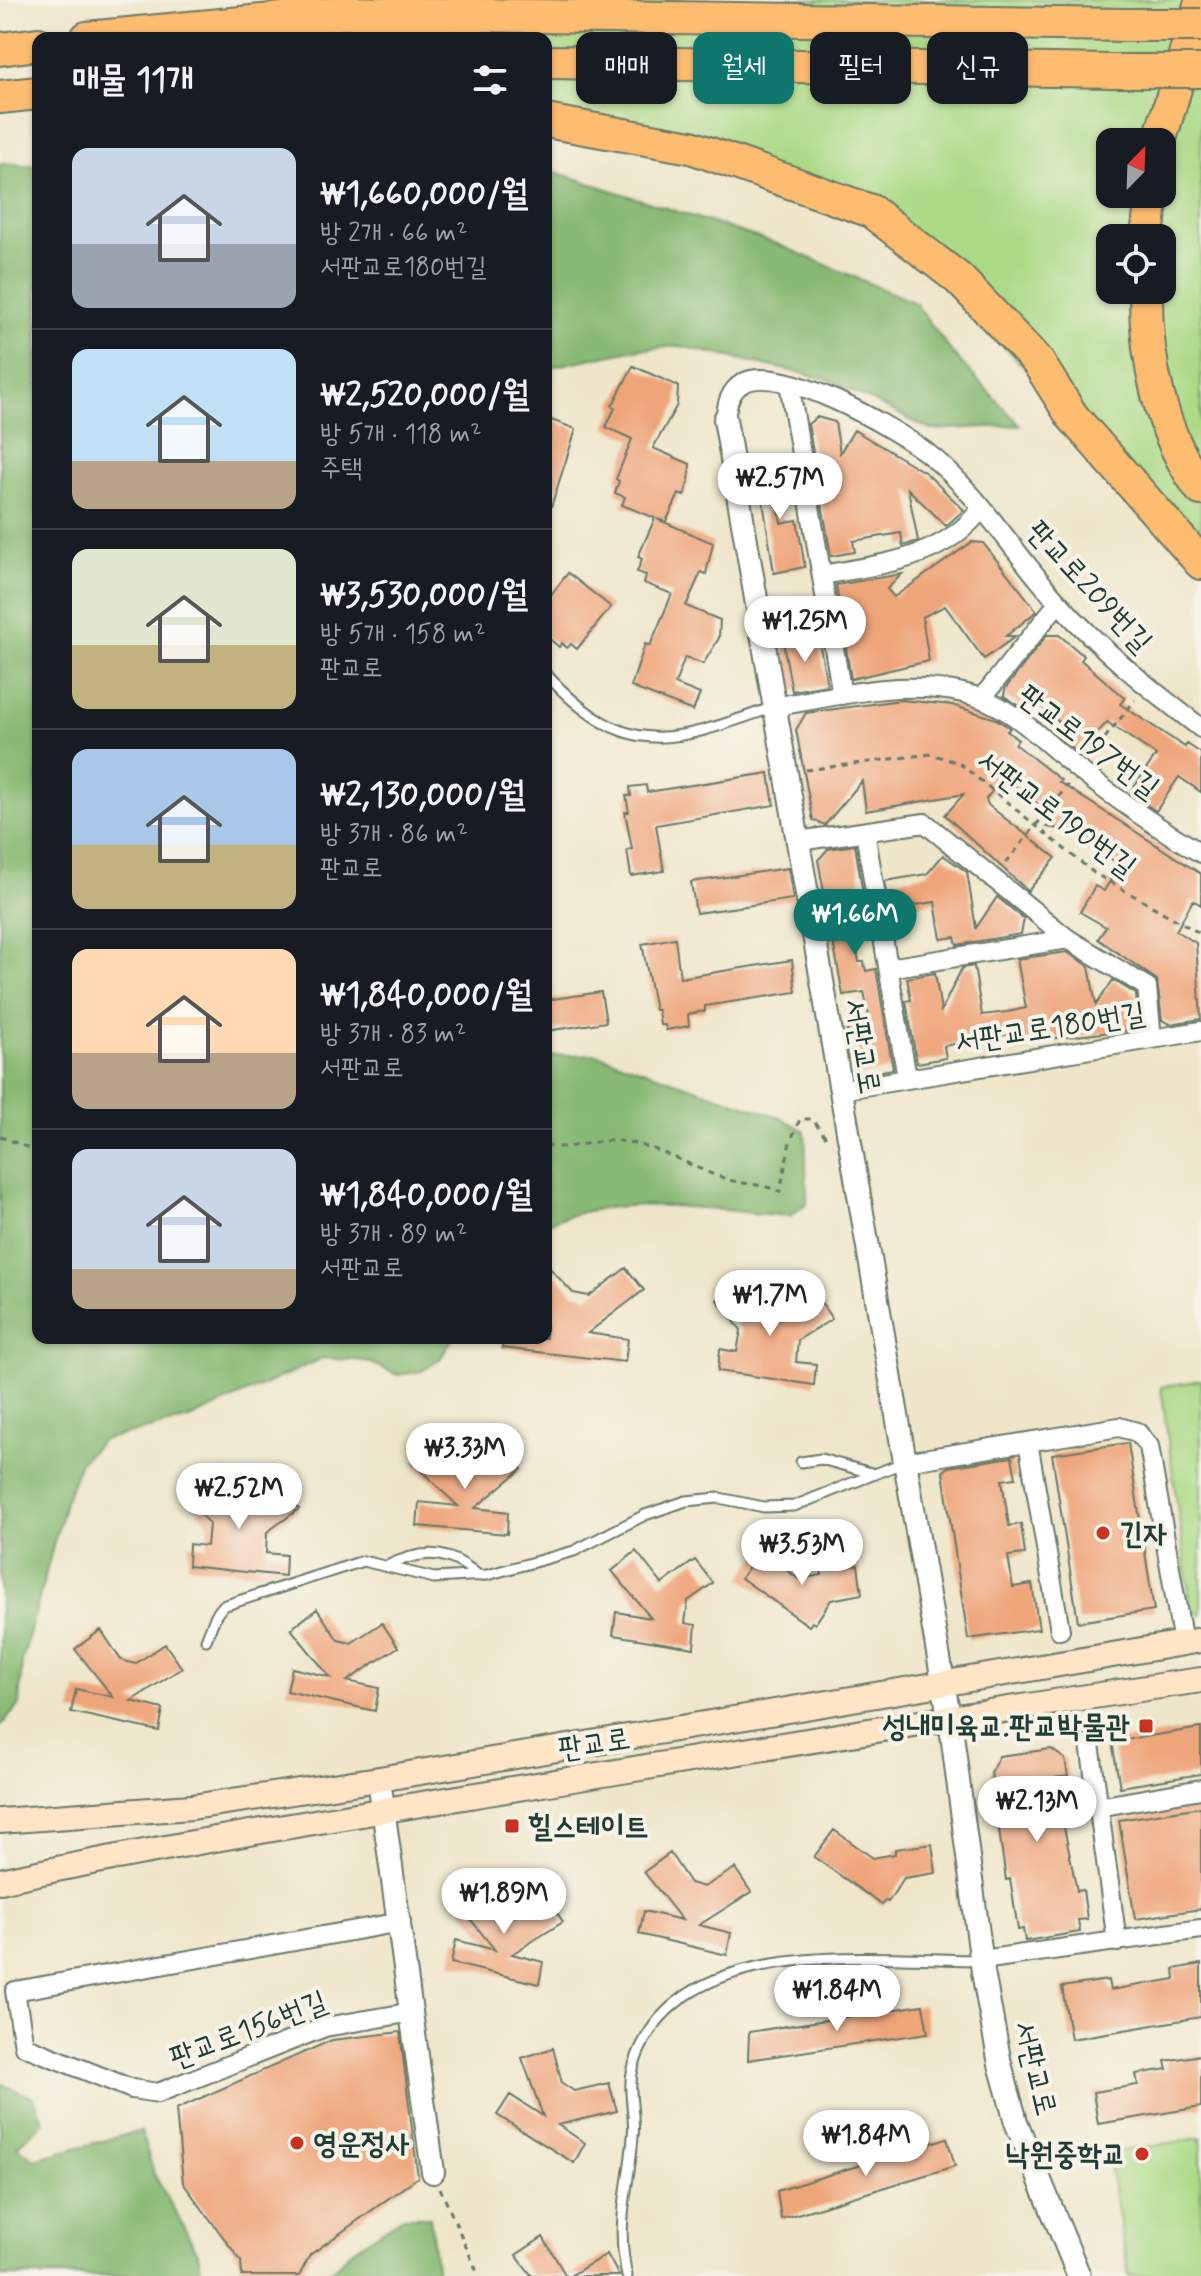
<!DOCTYPE html>
<html lang="ko">
<meta charset="utf-8">
<style>
body{margin:0;font-family:Mynerve,"Poor Story",sans-serif;background:#20242c;color:#f1f3f6;height:100vh;display:flex;flex-direction:column;font-size:30px;white-space:nowrap}
*{box-sizing:border-box;margin:0}
p{font-size:26px;color:#9ea1a6}
.icon{flex:none;width:44px;height:44px;fill:none;stroke:currentColor;stroke-width:2;stroke-linecap:round;stroke-linejoin:round}
.map{position:relative;flex:1;overflow:hidden}
.side{position:absolute;left:32px;top:32px;width:520px;height:1312px;display:flex;flex-direction:column;background:#171b24;border-radius:16px;box-shadow:0 2px 6px #0004}
.side>*{flex:none}
.hud{position:absolute;left:576px;top:32px;width:504px;height:72px;display:flex;gap:16px}
.needle{width:52px;rotate:23deg}
.tools{position:absolute;left:1096px;top:128px;display:grid;gap:16px}
.tools a{display:grid;place-items:center;width:80px;height:80px;border-radius:16px;background:#171b24;box-shadow:0 2px 6px #0004;font-size:40px}
.price{position:absolute;translate:-50% -68px;padding:0 18px;border-radius:28px;background:#fff;color:#222;font-size:26px;line-height:52px;filter:drop-shadow(0 2px 4px #0008)}
.price::after{content:'';position:absolute;left:50%;top:48px;width:24px;height:18px;margin-left:-12px;background:inherit;clip-path:polygon(0 0,100% 0,50% 100%)}
.price.on{background:#0f766e;color:#fff}
ul{padding:0;list-style:none}
li{display:flex;align-items:center;gap:24px;height:200px;padding:0 40px}
li+li{border-top:2px solid #363941}
li span{display:grid;place-items:center;flex:none;width:224px;height:160px;border-radius:16px;color:#555}
li>.icon{margin-inline-start:auto}
span .icon{width:96px;height:96px;fill:#fffc;stroke-width:1}
li b{font-size:34px}
h2{display:flex;justify-content:space-between;align-items:center;height:96px;padding:0 40px;font-size:34px}
.pill{padding:0 28px;border-radius:16px;background:#171b24;box-shadow:0 2px 6px #0004;font-size:28px;line-height:72px}
.pill.on{background:#0f766e;color:#fff}
.map>svg:first-child{display:block}
</style>
<div class="map">
<svg width="1201" height="2276" viewBox="0 0 1201 2276">
<rect width="100%" height="100%" fill="#f7f3e8"/>
<filter id="ink" filterUnits="userSpaceOnUse"><feTurbulence type="fractalNoise" baseFrequency=".0125" numOctaves="2"/><feDisplacementMap in="SourceGraphic" scale="16" xChannelSelector="R" yChannelSelector="G"/><feConvolveMatrix kernelMatrix="1 2 1 2 8 2 1 2 1" color-interpolation-filters="sRGB"/></filter>
<filter id="wash" filterUnits="userSpaceOnUse"><feTurbulence type="fractalNoise" baseFrequency=".006" numOctaves="4" result="noise"/><feDisplacementMap in="SourceGraphic" scale="32" xChannelSelector="R" yChannelSelector="G"/><feGaussianBlur stdDeviation="1.8" result="paint"/><feColorMatrix in="noise" values="0 0 0 0 0 0 0 0 0 0 0 0 0 0 0 0 0 1.4 0 .05"/><feComposite in="paint" operator="in"/></filter>
<g filter="url(#wash)">
<rect width="100%" height="100%" fill="#efe6ca"/>
<path fill="#acda87" stroke="#668c5e" stroke-width="2" fill-rule="evenodd" d="M435,0H1201V563L1072,416L871,211L546,121V38H240ZM1110,142H1162V194H1110ZM1110,238H1162V290H1110Z
M1201,1380V1615L1191,1608L1161,1387Z
M1201,2138V2271L1169,2276H1129L1108,2153Z"/>
<path fill="#89ba74" stroke="#547c54" stroke-width="2" d="M0,163L38,166V1338H453L440,1359L422,1371L398,1375L366,1361L323,1358L189,1419L102,1440L80,1462L65,1502L22,1661L19,1705L0,1727Z
M546,169L777,244L915,303L953,354L1020,425L931,430L828,379L680,346L631,350L546,368Z
M596,1054L779,1117L805,1131L807,1203L790,1216C711,1211 622,1191 546,1224V1056Z
M0,2083L34,2098L44,2122L17,2146L34,2159L141,2131L154,2174L198,2253L202,2276H0Z
M403,2217H430L437,2276H328L348,2253Z"/>
<g id="blocks">
<path fill="#efa57a" d="M633,366L678,386L677,405L653,448L690,464L689,481L684,496L679,494L666,522L657,519L713,543L706,574L701,572L686,606L720,620L719,638L703,664L685,657L675,684L700,694L693,711L631,687L645,644L650,646L672,594L644,583L646,575L637,572L642,559L638,557L655,518L622,505L625,497L615,493L619,481L616,479L632,439L606,427L615,408L612,406Z
M817,417L835,422L840,453L854,430L926,473L964,510L946,526L908,489L918,541L903,546L901,533L853,541L855,552L831,556L808,424Z
M546,418L576,429L549,513H546Z
M790,464L794,485L776,488L781,523L797,520L805,567L774,573L758,469Z
M972,542L983,543L1037,611L1006,636H1016L984,659L945,606L922,617L929,661L851,679L836,585L902,574L887,589L894,597Z
M568,573L611,607L577,649L571,644L567,648L562,643L559,647L546,636V601Z
M1047,635H1059L1084,656L1081,660L1125,698L1120,704L1185,747L1187,744L1201,753V792L1179,777L1156,811L1130,793L1156,755L1107,722L1079,754L1059,737L1066,728L1034,700L1026,710L1004,696L1005,689Z
M818,636L827,685L792,691L783,642Z
M901,700L952,705L996,719L1010,728L1007,731L1018,740L1015,744L1061,780L1059,782L1201,874V905L1193,900L1176,931L1196,943L1201,1019L1170,1024L1162,1020L1157,980L1098,939L1106,927L1080,912L1095,886L1104,891L1120,864L1088,846L1092,840L1070,827L1066,830L1047,827L1055,817L1003,777L986,799L988,805L1056,858L1028,891L945,815L964,794L866,811L862,781L825,825L813,820L796,730L806,713Z
M769,773L774,805L656,825L664,871L631,876L627,850L632,849L625,812H629L626,796H631L630,787L646,785L647,792Z
M855,845L869,930L854,933L859,962H864L866,971L876,969L893,1069L860,1075L854,1070L846,1025L870,1021L864,992L843,995L818,860L828,849Z
M943,855L967,872L976,928L997,897L1024,919L1021,934L957,945L955,937L941,939L935,902L890,909L885,881L927,874Z
M788,868L793,899L696,913L691,882Z
M675,938L680,978L792,960L796,992L705,1006V1011L688,1014L689,1026L666,1030L665,1025H660L658,1010H655L642,944Z
M1067,952L1089,966L1096,1005L1113,980L1136,994L1139,1029L1012,1043L1010,1034L944,1046L946,1058L917,1063L906,1001L911,1000L907,978L935,973L941,1011L962,968L974,966L982,1015L1007,1012L1026,1008L1017,959Z
M601,992L606,1022L546,1031V1000Z
M546,1264L573,1293L589,1296L626,1268L644,1290L588,1333L628,1339L625,1362L502,1348L503,1338H546Z
M742,1281L774,1322L815,1294L832,1319L798,1340L796,1362L816,1364L814,1385L718,1371L720,1349L737,1352L741,1330L717,1300Z
M437,1441L461,1468L475,1470L503,1446L522,1469L475,1508L508,1512L507,1534L417,1526L419,1502L458,1506L413,1463Z
M1128,1443L1154,1610L1078,1622L1052,1454Z
M1012,1457L1016,1478L1002,1480L1009,1526L1021,1524L1025,1554L1008,1556L1013,1587L1032,1584L1039,1629L968,1639L943,1472L948,1467Z
M209,1474L242,1514L281,1485L299,1509L267,1532L266,1553L286,1555L285,1576L188,1566L189,1544L207,1546L209,1524L185,1494Z
M636,1551L662,1584L695,1560L713,1583L688,1601L685,1623L696,1625L694,1648L613,1635L616,1612L651,1618L612,1571Z
M760,1551L799,1579L822,1575L821,1570L858,1565L862,1594L831,1600L815,1624L812,1622L809,1626L741,1578Z
M317,1609L338,1640L351,1643L382,1623L398,1647L347,1681L379,1688L375,1711L287,1691L292,1668L330,1677L291,1629Z
M101,1630L121,1660L135,1664L165,1644L182,1668L131,1701L163,1709L159,1731L71,1712L76,1689L113,1697L75,1649Z
M1201,1728V1774L1120,1787L1112,1742Z
M1051,1749L1065,1759L1068,1776L1054,1778L1077,1891L1083,1890L1087,1919L1078,1920L1080,1932L1025,1941L1023,1929L1018,1930L1010,1879L1006,1880L991,1773L999,1756Z
M1201,1807V1909L1135,1919L1119,1820Z
M834,1830L873,1858L895,1854V1849L932,1844L936,1873L904,1878L888,1902L885,1900L882,1905L814,1857Z
M670,1853L690,1883L704,1887L735,1868L751,1892L699,1925L731,1933L727,1955L639,1934L644,1911L682,1920L644,1872Z
M483,1882L502,1913L516,1916L547,1897L563,1922L512,1954L543,1962L539,1984L451,1963L456,1940L495,1950L456,1901Z
M1201,1964V2017L1071,2039L1062,1987L1108,1980L1110,1990L1175,1979L1174,1969Z
M923,2005L928,2033L748,2060L749,2032Z
M400,2032L418,2177L310,2255L299,2276H242L241,2261L183,2183L176,2109L332,2040Z
M553,2048L562,2083L574,2091L609,2083L617,2111L558,2125L585,2143L574,2163L497,2115L510,2095L543,2116L522,2058Z
M1201,2055V2107L1098,2124L1093,2092L1138,2085L1136,2074L1167,2069L1165,2061Z
M947,2138L955,2166L781,2219L777,2191Z
M543,2237L566,2276H532L516,2255Z
M607,2254L619,2276H570Z"/>
</g>
</g>
<g filter="url(#ink)">
<use href="#blocks" fill-opacity="0" stroke="#687868" stroke-width="2"/>
<g fill="none" stroke-linecap="round" stroke-linejoin="round">
<defs>
<path id="service" d="M546,674C627,762 672,743 774,707
M801,1462L821,1459L875,1474
M387,1566C423,1549 448,1549 479,1576
M206,1640L216,1615L223,1606L363,1561L434,1578L487,1575L574,1551L645,1515L686,1501L719,1498L764,1507L794,1506L905,1462
M627,2276C615,2223 629,2188 633,2137C636,2112 626,2090 634,2065C676,1931 874,1960 981,1960"/>
<path id="minor" d="M789,383L842,695
M725,419C727,405 729,391 743,383C780,362 894,428 926,452C979,493 1014,554 1059,603C1101,650 1151,690 1201,728
M822,575C881,564 943,560 982,508
M982,698L1058,603
M774,707C835,696 901,679 963,693C1011,703 1043,741 1079,770C1118,800 1159,829 1201,853
M865,832L907,1078
M798,841L925,823L1068,939L1147,987L1152,1039
M889,968L1068,939
M840,1090L1201,1031
M1028,1442L1060,1630
M905,1462L1119,1427L1137,1432L1149,1446L1183,1643
M1090,1744L1117,1942
M1098,1807L1201,1789
M401,1922L15,1991L24,2046L132,2089L158,2093L325,2027L413,2012
M982,1960L1201,1929"/>
<path id="tertiary" d="M725,419L952,1734L983,1972L1000,2064L1016,2122L1079,2276
M379,1779L433,2172"/>
<path id="secondary" d="M0,1821L192,1807L379,1779L1201,1640
M0,1881C171,1844 345,1817 518,1788C745,1751 973,1713 1201,1680"/>
<path id="motorway" d="M87,38L343,13L1127,25
M0,49L38,44
M546,62L1113,71
M0,97L38,93
M546,121L691,147L871,211L959,279L1038,362L1072,416L1201,563
M1159,142L1201,2
M1147,238L1152,194
M1146,290C1145,359 1160,433 1201,489"/>
</defs>
<use href="#service" stroke="#687868" stroke-width="13"/>
<use href="#minor" stroke="#687868" stroke-width="22"/>
<use href="#tertiary" stroke="#687868" stroke-width="26"/>
<use href="#secondary" stroke="#687868" stroke-width="28"/>
<use href="#motorway" stroke="#687868" stroke-width="36"/>
<path stroke="#687868" stroke-width="3" stroke-dasharray="6 6" stroke-linecap="butt" d="M1090,757L1135,700
M806,770L931,754L959,763L1094,873L1201,934
M1006,863L1068,785
M0,1136L38,1152
M546,1145C569,1152 595,1138 620,1141C657,1145 690,1167 726,1179C744,1185 762,1183 780,1192L790,1142L800,1119H812L829,1141
M440,2188L479,2276"/>
<use href="#service" stroke="#fff" stroke-width="9"/>
<use href="#minor" stroke="#fff" stroke-width="18"/>
<use href="#tertiary" stroke="#fff" stroke-width="22"/>
<use href="#secondary" stroke="#ffe4c6" stroke-width="24"/>
<use href="#motorway" stroke="#febc70" stroke-width="32"/>
<defs>
<path id="motorway-bridge" d="M1127,25H1201
M1113,71H1201"/>
</defs>
<use href="#motorway-bridge" stroke="#687868" stroke-width="36" stroke-linecap="butt"/>
<use href="#motorway-bridge" stroke="#febc70" stroke-width="32"/>
</g>
</g>
<g fill="#c8321e" stroke="#f7f3e8" stroke-width="3">
<circle cx="1103" cy="1533" r="8"/>
<rect x="1138" y="1718" width="16" height="16" rx="4"/>
<rect x="504" y="1818" width="16" height="16" rx="4"/>
<circle cx="297" cy="2143" r="8"/>
<circle cx="1142" cy="2154" r="8"/>
</g>
<g text-anchor="middle" stroke-width="8" stroke-linejoin="round" paint-order="stroke">
<g font-size="30" fill="#1f3d34" stroke="#f7f3e8">
<text transform="translate(1090 586) rotate(47)" y="10">판교로209번길</text>
<text transform="translate(1089 741) rotate(37)" y="10">판교로197번길</text>
<text transform="translate(1057 813) rotate(37)" y="10">서판교로190번길</text>
<text transform="translate(1050 1027) rotate(-9)" y="10">서판교로180번길</text>
<text transform="translate(863 1046) rotate(80)" y="10">서판교로</text>
<text transform="translate(594 1743) rotate(-9)" y="10">판교로</text>
<text transform="translate(248 2029) rotate(-21)" y="10">판교로156번길</text>
<text transform="translate(1036 2068) rotate(76)" y="10">서판교로</text>
</g>
<g font-size="30" font-weight="bold" fill="#1f3d34" stroke="#f7f3e8" text-anchor="start">
<text x="1119" y="1543">긴자</text>
<text x="1130" y="1736" text-anchor="end">성내미육교.판교박물관</text>
<text x="528" y="1836">힐스테이트</text>
<text x="313" y="2153">영운정사</text>
<text x="1126" y="2164" text-anchor="end">낙원중학교</text>
</g>
</g>
</svg>
<div class="tools">
<a><svg class="needle" viewBox="-14 -14 28 28"><path d="M0-13l5 13h-10z" fill="#e53935"/><path d="M0 13l5-13h-10z" fill="#9ea1a6"/></svg></a>
<a><svg class="icon" aria-label="locate" viewBox="0 0 24 24"><circle cx="12" cy="12" r="6"/><path d="M12 2v4M12 18v4M2 12h4M18 12h4"/></svg></a>
</div>
<b class="price" style="left:780px;top:521px">₩2.57M</b>
<b class="price" style="left:805px;top:664px">₩1.25M</b>
<b class="price on" style="left:855px;top:957px">₩1.66M</b>
<b class="price" style="left:770px;top:1338px">₩1.7M</b>
<b class="price" style="left:465px;top:1491px">₩3.33M</b>
<b class="price" style="left:239px;top:1531px">₩2.52M</b>
<b class="price" style="left:802px;top:1587px">₩3.53M</b>
<b class="price" style="left:1037px;top:1844px">₩2.13M</b>
<b class="price" style="left:504px;top:1936px">₩1.89M</b>
<b class="price" style="left:837px;top:2033px">₩1.84M</b>
<b class="price" style="left:866px;top:2178px">₩1.84M</b>
<div class="hud">
<a class="pill">매매</a>
<a class="pill on">월세</a>
<a class="pill">필터</a>
<a class="pill">신규</a>
</div>
<section class="side">
<h2>매물 11개<svg class="icon" aria-label="filters" viewBox="0 0 24 24"><path d="M4 7h16M4 17h16"/><circle cx="9" cy="7" r="2"/><circle cx="15" cy="17" r="2"/></svg></h2>
<ul>
<li><span style="background:linear-gradient(#c9d6e8 60%,#9aa5b1 0)"><svg class="icon" aria-label="home" viewBox="0 0 24 24"><path d="M3 11l9-7 9 7M6 9v11h12V9"/></svg></span><div><b>₩1,660,000/월</b><p>방 2개 · 66 m²</p><p>서판교로180번길</p></div></li>
<li><span style="background:linear-gradient(#bfe0f5 70%,#b9a48a 0)"><svg class="icon" aria-label="home" viewBox="0 0 24 24"><path d="M3 11l9-7 9 7M6 9v11h12V9"/></svg></span><div><b>₩2,520,000/월</b><p>방 5개 · 118 m²</p><p>주택</p></div></li>
<li><span style="background:linear-gradient(#dfe7d0 60%,#c2b280 0)"><svg class="icon" aria-label="home" viewBox="0 0 24 24"><path d="M3 11l9-7 9 7M6 9v11h12V9"/></svg></span><div><b>₩3,530,000/월</b><p>방 5개 · 158 m²</p><p>판교로</p></div></li>
<li><span style="background:linear-gradient(#a9c7e8 60%,#c2b280 0)"><svg class="icon" aria-label="home" viewBox="0 0 24 24"><path d="M3 11l9-7 9 7M6 9v11h12V9"/></svg></span><div><b>₩2,130,000/월</b><p>방 3개 · 86 m²</p><p>판교로</p></div></li>
<li><span style="background:linear-gradient(#ffd9b3 65%,#b9a48a 0)"><svg class="icon" aria-label="home" viewBox="0 0 24 24"><path d="M3 11l9-7 9 7M6 9v11h12V9"/></svg></span><div><b>₩1,840,000/월</b><p>방 3개 · 83 m²</p><p>서판교로</p></div></li>
<li><span style="background:linear-gradient(#c9d6e8 75%,#b9a48a 0)"><svg class="icon" aria-label="home" viewBox="0 0 24 24"><path d="M3 11l9-7 9 7M6 9v11h12V9"/></svg></span><div><b>₩1,840,000/월</b><p>방 3개 · 89 m²</p><p>서판교로</p></div></li>
</ul>
</section>
</div>
